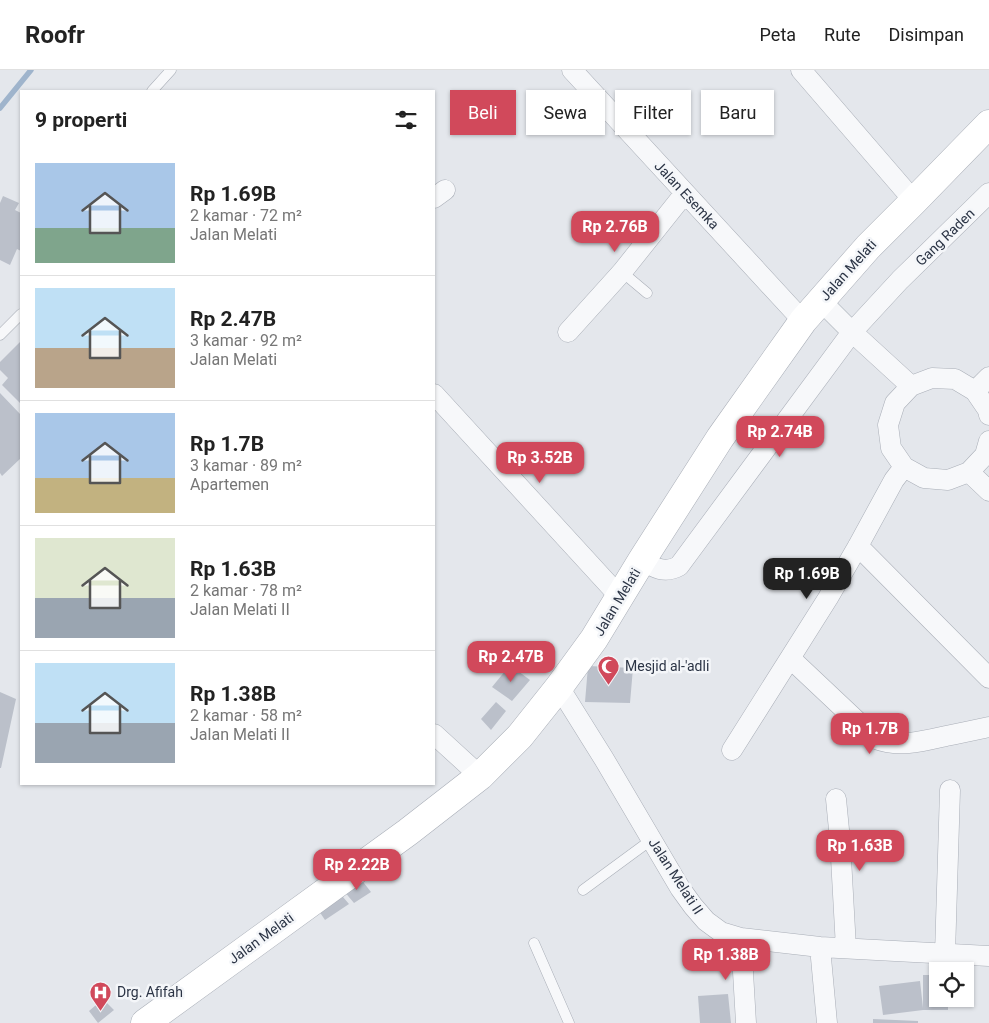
<!DOCTYPE html>
<html lang="id">
<meta charset="utf-8">
<style>
body{margin:0;font-family:Roboto,sans-serif;background:#f6f6f6;color:#222;height:100vh;display:flex;flex-direction:column;font-size:19px;white-space:nowrap}
*{box-sizing:border-box;margin:0}
p{font-size:16px;color:#767676}
.icon{flex:none;width:28px;height:28px;fill:none;stroke:currentColor;stroke-width:2;stroke-linecap:round;stroke-linejoin:round}
.map{position:relative;flex:1;overflow:hidden}
.side{position:absolute;left:20px;top:20px;width:415px;height:695px;display:flex;flex-direction:column;background:#fff;border-radius:0px;box-shadow:0 1px 4px #0004}
.side>*{flex:none}
.guide{position:absolute;left:450px;top:20px;width:464px;height:45px;display:flex;gap:10px}
.controls{position:absolute;left:929px;top:892px;display:grid;gap:10px}
.controls a{display:grid;place-items:center;width:45px;height:45px;border-radius:0px;background:#fff;box-shadow:0 1px 4px #0004;font-size:25px}
.price{position:absolute;translate:-50% -42px;padding:0 11px;border-radius:10px;background:#d1495b;color:#fff;font-size:16px;line-height:32px;filter:drop-shadow(0 1px 2px #0008)}
.price::after{content:'';position:absolute;left:50%;top:30px;width:15px;height:11px;margin-left:-8px;background:inherit;clip-path:polygon(0 0,100% 0,50% 100%)}
.price.active{background:#222;color:#fff}
ul{padding:0;list-style:none}
li{display:flex;align-items:center;gap:15px;height:125px;padding:0 15px}
li+li{border-top:1px solid #e0e0e0}
li span{display:grid;place-items:center;flex:none;width:140px;height:100px;border-radius:0px;color:#555}
li>.icon{margin-inline-start:auto}
span .icon{width:60px;height:60px;fill:#fffc;stroke-width:1}
li b{font-size:21px}
h2{display:flex;justify-content:space-between;align-items:center;height:60px;padding:0 15px;font-size:21px}
.pill{padding:0 18px;border-radius:0px;background:#fff;box-shadow:0 1px 4px #0004;font-size:18px;line-height:45px}
.pill.active{background:#d1495b;color:#fff}
header{display:flex;align-items:center;gap:30px;box-sizing:border-box;height:70px;padding:0 25px;background:#fff;border-bottom:1px solid #e0e0e0}
header strong{font-size:24px}
nav{display:flex;gap:28px;margin-inline-start:auto;font-size:18px}
.map>svg:first-child{display:block}
</style>
<header>
<strong>Roofr</strong>
<nav><a>Peta</a><a>Rute</a><a>Disimpan</a></nav>
</header>
<div class="map">
<svg width="989" height="953" viewBox="0 0 989 953">
<rect width="100%" height="100%" fill="#e4e7ec"/>
<g fill="none" stroke-linecap="round" stroke-linejoin="round">
<path stroke="#9fb4cc" stroke-width="5.5" d="M0,38L31,0"/>
</g>
<path fill="#bbc0ca" d="M3,126L19,133L15,140L21,143V181L17,179L10,195L0,190V133Z
M21,271V334L2,315L8,308L0,300V292Z
M0,323L21,345V388L2,406L0,403Z
M510,595L530,610L512,631L492,617Z
M588,596L633,598L630,633L585,632Z
M0,622L16,629L1,698H0Z
M496,632L506,641L491,660L481,649Z
M360,808L371,822L354,833L343,820Z
M337,820L349,834L325,850L315,835Z
M923,905H938V929H948V940H923L883,945L879,916L920,911L923,938Z
M728,924L731,953H700L698,926Z
M103,929L114,940L98,953L89,941Z
M873,949L918,951V953H873Z"/>
<g fill="none" stroke-linecap="round" stroke-linejoin="round">
<defs>
<path id="service" d="M152,21L171,0
M622,202L647,223
M0,265L21,244
M583,820L651,770
M534,873L569,953"/>
<path id="minor" d="M572,0L803,251
M801,0L914,131
M434,128L445,120
M820,230L852,262L911,316
M568,262L622,202L685,123
M975,321L989,307
M434,324L620,527
M989,345L988,340L975,321L955,309L932,308L911,316L895,333L888,355L891,378L904,397L924,408L948,410L969,402L985,385L989,371
M969,402L989,421
M858,476L989,608
M642,490C654,498 665,504 679,496L852,262L900,210L989,123
M790,588L876,669C898,678 924,671 946,666C961,663 975,660 989,657
M559,617L604,689L680,818L693,836L706,851L721,862L741,868L820,877L989,886
M434,664L480,706
M732,680L828,528L858,476L894,410L904,397
M836,729L840,770L846,878
M741,868L746,953
M820,877L827,953
M945,884L950,720"/>
<path id="secondary" d="M145,953L408,762L480,706L520,666L559,617L594,569L642,490L720,368L803,251L868,177L914,131L989,54"/>
</defs>
<use href="#service" stroke="#a9aeb7" stroke-width="11"/>
<use href="#minor" stroke="#a9aeb7" stroke-width="21"/>
<use href="#secondary" stroke="#a9aeb7" stroke-width="29"/>
<use href="#service" stroke="#f7f8fa" stroke-width="10"/>
<use href="#minor" stroke="#f7f8fa" stroke-width="20"/>
<use href="#secondary" stroke="#fff" stroke-width="28"/>
</g>
<defs>
<symbol id="mosque-pin" viewBox="-11 -11 22 30"><path d="M0 17L-7.5 6A9.5 9.5 0 1 1 7.5 6Z" fill="#d1495b" stroke="#f4f6f9"/><path d="M3.5-4.9A6 6 0 1 0 3.5 4.9A5 5 0 1 1 3.5-4.9Z" fill="#fff"/></symbol>
<symbol id="hospital-pin" viewBox="-11 -11 22 30"><path d="M0 17L-7.5 6A9.5 9.5 0 1 1 7.5 6Z" fill="#d1495b" stroke="#f4f6f9"/><path d="M-5-5h3v3.5h4V-5h3V5h-3V1.5h-4V5h-3Z" fill="#fff"/></symbol>
</defs>
<g fill-rule="evenodd">
<use href="#mosque-pin" x="596" y="584" width="25" height="34"/>
<use href="#hospital-pin" x="88" y="910" width="25" height="34"/>
</g>
<g text-anchor="middle" stroke-width="5" stroke-linejoin="round" paint-order="stroke">
<g font-size="14" fill="#2b3445" stroke="#f4f6f9">
<text transform="translate(687 125) rotate(47)" y="5">Jalan Esemka</text>
<text transform="translate(945 167) rotate(-44)" y="5">Gang Raden</text>
<text transform="translate(848 200) rotate(-48)" y="5">Jalan Melati</text>
<text transform="translate(617 532) rotate(-59)" y="5">Jalan Melati</text>
<text transform="translate(676 806) rotate(57)" y="5">Jalan Melati II</text>
<text transform="translate(261 868) rotate(-36)" y="5">Jalan Melati</text>
</g>
<g font-size="14" fill="#2b3445" stroke="#f4f6f9" text-anchor="start">
<text x="625" y="601">Mesjid al-'adli</text>
<text x="117" y="927">Drg. Afifah</text>
</g>
</g>
</svg>
<div class="controls">
<a><svg class="icon" aria-label="locate" viewBox="0 0 24 24"><circle cx="12" cy="12" r="6"/><path d="M12 2v4M12 18v4M2 12h4M18 12h4"/></svg></a>
</div>
<b class="price" style="left:615px;top:183px">Rp 2.76B</b>
<b class="price" style="left:780px;top:388px">Rp 2.74B</b>
<b class="price" style="left:540px;top:414px">Rp 3.52B</b>
<b class="price active" style="left:807px;top:530px">Rp 1.69B</b>
<b class="price" style="left:511px;top:613px">Rp 2.47B</b>
<b class="price" style="left:870px;top:685px">Rp 1.7B</b>
<b class="price" style="left:860px;top:802px">Rp 1.63B</b>
<b class="price" style="left:357px;top:821px">Rp 2.22B</b>
<b class="price" style="left:726px;top:911px">Rp 1.38B</b>
<div class="guide">
<a class="pill active">Beli</a>
<a class="pill">Sewa</a>
<a class="pill">Filter</a>
<a class="pill">Baru</a>
</div>
<section class="side">
<h2>9 properti<svg class="icon" aria-label="filters" viewBox="0 0 24 24"><path d="M4 7h16M4 17h16"/><circle cx="9" cy="7" r="2"/><circle cx="15" cy="17" r="2"/></svg></h2>
<ul>
<li><span style="background:linear-gradient(#a9c7e8 65%,#7fa58c 0)"><svg class="icon" aria-label="home" viewBox="0 0 24 24"><path d="M3 11l9-7 9 7M6 9v11h12V9"/></svg></span><div><b>Rp 1.69B</b><p>2 kamar · 72 m²</p><p>Jalan Melati</p></div></li>
<li><span style="background:linear-gradient(#bfe0f5 60%,#b9a48a 0)"><svg class="icon" aria-label="home" viewBox="0 0 24 24"><path d="M3 11l9-7 9 7M6 9v11h12V9"/></svg></span><div><b>Rp 2.47B</b><p>3 kamar · 92 m²</p><p>Jalan Melati</p></div></li>
<li><span style="background:linear-gradient(#a9c7e8 65%,#c2b280 0)"><svg class="icon" aria-label="home" viewBox="0 0 24 24"><path d="M3 11l9-7 9 7M6 9v11h12V9"/></svg></span><div><b>Rp 1.7B</b><p>3 kamar · 89 m²</p><p>Apartemen</p></div></li>
<li><span style="background:linear-gradient(#dfe7d0 60%,#9aa5b1 0)"><svg class="icon" aria-label="home" viewBox="0 0 24 24"><path d="M3 11l9-7 9 7M6 9v11h12V9"/></svg></span><div><b>Rp 1.63B</b><p>2 kamar · 78 m²</p><p>Jalan Melati II</p></div></li>
<li><span style="background:linear-gradient(#bfe0f5 60%,#9aa5b1 0)"><svg class="icon" aria-label="home" viewBox="0 0 24 24"><path d="M3 11l9-7 9 7M6 9v11h12V9"/></svg></span><div><b>Rp 1.38B</b><p>2 kamar · 58 m²</p><p>Jalan Melati II</p></div></li>
</ul>
</section>
</div>
